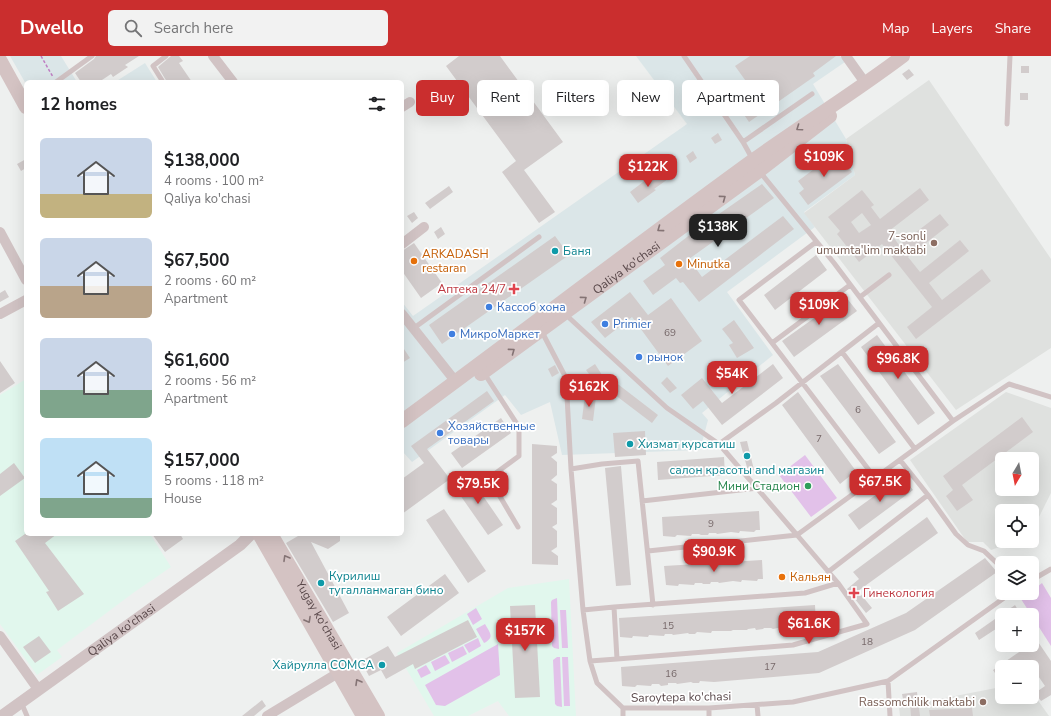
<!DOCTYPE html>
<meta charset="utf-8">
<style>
body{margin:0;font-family:"Nunito Sans",sans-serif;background:#f2f2f2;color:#202124;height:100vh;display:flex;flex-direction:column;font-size:15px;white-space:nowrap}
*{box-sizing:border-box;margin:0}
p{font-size:13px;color:#757577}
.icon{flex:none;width:22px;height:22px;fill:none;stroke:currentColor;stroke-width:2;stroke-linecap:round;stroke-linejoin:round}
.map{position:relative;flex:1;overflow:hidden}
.side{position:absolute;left:24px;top:24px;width:380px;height:456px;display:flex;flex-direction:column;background:#fff;border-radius:6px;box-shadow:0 4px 16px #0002}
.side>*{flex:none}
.banner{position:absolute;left:416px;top:24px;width:380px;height:36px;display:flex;gap:8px}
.needle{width:26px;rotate:190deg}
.controls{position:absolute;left:995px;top:396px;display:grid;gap:8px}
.controls a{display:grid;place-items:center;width:44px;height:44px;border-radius:6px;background:#fff;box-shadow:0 4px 16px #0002;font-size:20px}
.price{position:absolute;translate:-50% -34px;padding:0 9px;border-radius:8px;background:#ca2e2e;color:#fff;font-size:13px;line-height:26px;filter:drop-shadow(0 1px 2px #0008)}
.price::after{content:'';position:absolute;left:50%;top:24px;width:12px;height:9px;margin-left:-6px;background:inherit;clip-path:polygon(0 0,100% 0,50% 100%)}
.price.on{background:#222;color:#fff}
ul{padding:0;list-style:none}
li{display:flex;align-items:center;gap:12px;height:100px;padding:0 16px}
li span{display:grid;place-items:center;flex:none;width:112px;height:80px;border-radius:6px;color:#555}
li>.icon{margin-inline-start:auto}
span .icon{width:48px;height:48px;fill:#fffc;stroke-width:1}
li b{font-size:17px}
h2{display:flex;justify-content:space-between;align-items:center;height:48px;padding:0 16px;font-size:17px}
.tag{padding:0 14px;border-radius:6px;background:#fff;box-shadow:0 4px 16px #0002;font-size:14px;line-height:36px}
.tag.on{background:#ca2e2e;color:#fff}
header{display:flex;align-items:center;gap:24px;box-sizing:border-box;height:56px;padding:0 20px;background:#ca2e2e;color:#fff}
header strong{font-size:19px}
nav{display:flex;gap:22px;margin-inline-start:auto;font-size:14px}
.search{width:280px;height:36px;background:#f2f2f2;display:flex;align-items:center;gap:10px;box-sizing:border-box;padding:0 14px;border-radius:6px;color:#757577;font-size:15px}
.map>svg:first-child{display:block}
</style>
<header>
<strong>Dwello</strong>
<div class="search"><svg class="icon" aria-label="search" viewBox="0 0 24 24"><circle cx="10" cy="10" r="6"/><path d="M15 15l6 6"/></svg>Search here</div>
<nav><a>Map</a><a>Layers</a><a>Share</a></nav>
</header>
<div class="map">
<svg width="1051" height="660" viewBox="0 0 1051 660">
<rect width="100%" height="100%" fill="#eef0ef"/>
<path fill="#dbe6e8" d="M10,0H61L77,26H26V28Z
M636,0H840L845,6L813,28L846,83L855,119L804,156L815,171L727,236L773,299L702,357L708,364L700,394L562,399L550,346L521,359L505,339L412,406L402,395V246L413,260L687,68Z
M145,7L157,26H115Z"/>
<path fill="#dfe1df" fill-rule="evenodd" d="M929,24L1051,203V292L956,354L804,157L855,119L846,83Z
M1006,336L1051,352V437L1032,475V455H1002V485H1016L991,494L983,486H967L910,404ZM1002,403H1032V433H1002Z
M1001,631L1002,632V641H1032V636L1049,660H900L899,651Z"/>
<path fill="#e1f7ed" d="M26,323V478H150L171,511L133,537L57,594L62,601L37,619L0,568V339Z
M569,523L576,660H509L498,645L468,660H434L397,597L508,532Z"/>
<path fill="#e2c1e9" d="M805,399L837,442L811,461L779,419Z
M1042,527L1051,542V590L1021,543L1029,537H1032V535Z
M557,542L559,593L554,592L552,590L551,546L552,544Z
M476,552L482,563L473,569L467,558Z
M560,554H566L568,592H562Z
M485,568C490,577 495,581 484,587L476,573Z
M478,582L481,590L469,597L464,589Z
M498,588L500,619L445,650L436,649L425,629Z
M463,590L467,598L452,606L448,597Z
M445,599L450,607L435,615L431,606Z
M557,601H560L562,651L557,650L555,648L553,604Z
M562,601H568L570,650H564Z
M426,609L431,617L421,622L417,614Z"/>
<path fill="#d2cccc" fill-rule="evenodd" d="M96,0H139L125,9L128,11L113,21L111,18L99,26H81L75,17L94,3Z
M171,0H179L183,5L179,7L192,26H167L158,11Z
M459,0H500L563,86L524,114L555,156L539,167L502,116L516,105L446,10Z
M750,0H836L813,17L815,20L749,66L736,47L753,35L735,10Z
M1021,10H1029V17H1021Z
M909,13L914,19L907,24L902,18Z
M1020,37H1028V44H1020Z
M718,77L722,84L715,88L711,82Z
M693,95L697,102L690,107L686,100Z
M837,96L852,116L808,149L799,137L804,133L798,125Z
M26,103V112L21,115L17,108Z
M664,117L668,123L654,133L656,134L638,147L630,136L647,123L650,126Z
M762,128L774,142L689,203L702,221L783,160L794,173L699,246L683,226L680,227L676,222L653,239L643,225L665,209L660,202L696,174Z
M449,130L453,136L430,153L425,147Z
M920,132L929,144L889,175L899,189L940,158L949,169L908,201L920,216L960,184L969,195L929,227L942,244L982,213L991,225L916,283L907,271L932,251L882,188L859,206L837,178L840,175L828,161L862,134L874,149L871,151L880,163ZM862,157L871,169L859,177L851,166Z
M414,156L418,162L412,167L407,160Z
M441,171L445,178L438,183L434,176Z
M555,180L569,199L442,288L429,269Z
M414,187L442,227L421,242L402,215V195Z
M816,199L827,214L775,254L764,239Z
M5,234L9,241L0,246V237Z
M630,236L648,259L671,242L702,285L668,310L632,261L605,282L591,266Z
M845,240L857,255L794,301L782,285Z
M734,264L754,292L737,302L729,289L733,287L722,273Z
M877,279L935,357L918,369L861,291Z
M402,290L410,302L402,307Z
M0,305L15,327L0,337Z
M595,308L604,322L606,319L658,359L652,367L598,326L588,332L582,322L589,318L586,314Z
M773,308L783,322L722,369L703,345L693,353L681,339L702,322L722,347Z
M838,308L896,386L879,398L820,320Z
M555,309L559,317L552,321L548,313Z
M667,321L677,332L670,337L661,327Z
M487,335L494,345L427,393L450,423L402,458V423L424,407L411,390Z
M798,336L856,415L840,428L782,349Z
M585,339L596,341L593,365L582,363Z
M1022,361L1033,376L962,429L973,444L957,455L946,440L953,434L943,420Z
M501,362L511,377L462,412L451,397Z
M645,375L646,399L615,401L613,377Z
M747,385L754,414L748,415L740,386Z
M532,388L557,390V397L551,401L557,406V419L551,424L557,428V444L551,448L557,452V468L552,471L557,475V491L551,495L558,500V509L532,508Z
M724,401L725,419L658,424L657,406Z
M14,407L25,422L0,440V418Z
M621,410L631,529L616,530L605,412Z
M468,418L503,469L488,479L453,429Z
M902,420L913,434L859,474L848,459Z
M444,453L486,515L468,527L426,464Z
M759,455L760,474H756L754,476L740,475L739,477L731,476L717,478L716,477H709L708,479H701L699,478H692L691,480L677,479L675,481L663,480L662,461Z
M927,461L938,477L858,535L872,552L866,557L847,533L859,523L853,516Z
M25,478H57L45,487L84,538L58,555L46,536L49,535L15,485Z
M152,478H180L183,483L165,496Z
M292,478H340V485L328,493L311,486L349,557L333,566L286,487L298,480Z
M985,502L997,516L915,574L819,617L714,626L700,625L699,627H693L691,626L677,628L676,627H668V629L661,630L659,628H652L651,630L637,629L635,631L622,630L621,611L818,596L906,557Z
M762,504L763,523H758L757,525L742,524L741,526L733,525L719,527L718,526H711L710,528H703L702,527H695L694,529L679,528L678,530L666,529L664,510Z
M445,518L459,537L401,580L387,561Z
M535,549L540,641L515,642L510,550Z
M815,549L816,569H811L810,570H796L794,571L787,570L773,573L771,572H764L763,573L756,574L755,572L748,573L747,574H733L731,575H712L711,577L697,576L695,578H689L688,577L673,579L672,578H665L664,580L649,579L648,581L633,580L632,582L620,581L619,562Z
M1015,549L1021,559H1002V569L979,584L975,577Z
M468,564L477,581L415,613L413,608L386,623L381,614L369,620L361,605L388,590L395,601Z
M1032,577L1051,605V639L1041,645L1035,637L1045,630L1032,611H1002V628L993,614L1025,592L1023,589H1032Z
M39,580L51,596L35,607L23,591Z
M917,636L920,660H911L910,647L904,648L902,638Z
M262,644L266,650L254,660H242Z
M972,652L973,660H930L929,654Z"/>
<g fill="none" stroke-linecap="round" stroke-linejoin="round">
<path stroke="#bf7dc3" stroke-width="1.5" stroke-dasharray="3 2" stroke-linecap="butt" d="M41,0L53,21"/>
<path stroke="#d1c3c4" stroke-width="5" d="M684,0L743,86L753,104
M56,26L92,0
M163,26L153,10L166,0
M1007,68L1010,0
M743,86L812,38
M760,116L834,207L953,365L1009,328L1051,341
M850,229L772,287L875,422
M860,241L889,219
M565,258L667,352L719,388L776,347L879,267
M414,272L539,181
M542,276L566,322L571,413L583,554L590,605L597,627L623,652H709L793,646L888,625L1011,537
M772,287L739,244L816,186
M842,296L915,393
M484,317L519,371V400L489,422L518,471
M719,388L797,479L953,365
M900,404L928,439
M571,413L602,408L638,405L653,549
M642,445L758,432
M648,495L797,479L838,527L867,568L793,589L617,603L614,551L805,537L838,527
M828,516L928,439L956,478L968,489L984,495L1002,512
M1032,524L1051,513
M583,554L614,551
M590,605L617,603
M888,625L890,660
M21,646L27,660
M757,649L758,660
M623,652V660
M709,652V660"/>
<path stroke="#d1c3c4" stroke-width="10" d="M213,0L233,26
M846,0L866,28
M402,51L410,46
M0,176L26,224
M402,188L424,171
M0,258L26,244
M402,258L456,326
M0,580L38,633
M267,660L338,617"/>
<path stroke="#d1c3c4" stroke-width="12" id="s1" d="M2,660L240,489L251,478"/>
<g stroke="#d4c3c3" stroke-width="14">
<path d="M0,4L26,51"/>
<path id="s2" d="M481,318L759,115L830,60"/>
<path d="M402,365C519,279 635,190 752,105C802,69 854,37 903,0"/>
<path d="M259,478L363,660"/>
<path id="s3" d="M271,478L378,660"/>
</g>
</g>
<defs><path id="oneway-chevron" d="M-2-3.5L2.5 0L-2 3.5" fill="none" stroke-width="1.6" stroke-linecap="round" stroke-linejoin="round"/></defs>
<g stroke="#847374">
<use href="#oneway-chevron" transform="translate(799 72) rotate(145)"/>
<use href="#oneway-chevron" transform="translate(723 142) rotate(-36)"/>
<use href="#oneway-chevron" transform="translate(660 173) rotate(144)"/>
<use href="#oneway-chevron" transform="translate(584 243) rotate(-36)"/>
<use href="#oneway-chevron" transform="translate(512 295) rotate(-36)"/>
<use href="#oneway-chevron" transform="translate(286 502) rotate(-120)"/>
<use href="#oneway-chevron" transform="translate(308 564) rotate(61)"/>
<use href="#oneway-chevron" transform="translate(358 626) rotate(-120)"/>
</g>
<g fill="#8d6e63" stroke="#fff" stroke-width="1.5">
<circle cx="934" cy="187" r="4"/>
<circle cx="983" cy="646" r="4"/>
</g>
<g fill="#0f9aa8" stroke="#fff" stroke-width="1.5">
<circle cx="555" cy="195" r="4"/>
<circle cx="630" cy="388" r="4"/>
<circle cx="747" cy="400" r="4"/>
<circle cx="321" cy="527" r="4"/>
<circle cx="382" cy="609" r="4"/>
</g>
<g fill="#e8710a" stroke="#fff" stroke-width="1.5">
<circle cx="414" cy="205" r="4"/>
<circle cx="679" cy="208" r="4"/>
<circle cx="782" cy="521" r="4"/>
</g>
<g fill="#e0444e" stroke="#fff" stroke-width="1.5">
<path d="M512 227h4v4h4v4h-4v4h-4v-4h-4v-4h4z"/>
<path d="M852 531h4v4h4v4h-4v4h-4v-4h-4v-4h4z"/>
</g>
<g fill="#3f7fe0" stroke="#fff" stroke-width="1.5">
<circle cx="489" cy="251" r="4"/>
<circle cx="605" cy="268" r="4"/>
<circle cx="452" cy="278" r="4"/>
<circle cx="639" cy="301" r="4"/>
<circle cx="440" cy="377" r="4"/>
</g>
<circle fill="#2e9e5b" stroke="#fff" stroke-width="1.5" cx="808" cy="430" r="4"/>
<g text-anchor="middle" stroke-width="3.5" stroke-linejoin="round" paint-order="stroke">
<g font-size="10" fill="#77696a">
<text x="670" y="280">69</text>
<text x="858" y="357">6</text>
<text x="819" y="386">7</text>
<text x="711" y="471">9</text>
<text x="668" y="573">15</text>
<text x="867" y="589">18</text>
<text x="770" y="614">17</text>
<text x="671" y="621">16</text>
</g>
<g font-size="12" fill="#785e54" stroke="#fff" text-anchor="end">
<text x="926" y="184">7-sonli<tspan x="926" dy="14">umumta'lim maktabi</tspan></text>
<text x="975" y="650">Rassomchilik maktabi</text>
</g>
<g font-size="12" fill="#0d838f" stroke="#fff" text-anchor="start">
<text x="563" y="199">Баня</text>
<text x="638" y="392">Хизмат курсатиш</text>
<text x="747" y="418" text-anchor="middle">салон красоты and магазин</text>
<text x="329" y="524">Курилиш<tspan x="329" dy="14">тугалланмаган бино</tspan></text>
<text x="374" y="613" text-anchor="end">Хайрулла СОМСА</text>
</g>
<g font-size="12" fill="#c56008" stroke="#fff" text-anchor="start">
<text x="422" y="202">ARKADASH<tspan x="422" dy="14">restaran</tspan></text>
<text x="687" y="212">Minutka</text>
<text x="790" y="525">Кальян</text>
</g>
<g font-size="12" fill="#59484a" stroke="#fff">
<text dy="4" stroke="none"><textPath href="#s2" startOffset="180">Qaliya ko'chasi</textPath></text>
<text dy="4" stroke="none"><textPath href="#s3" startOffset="94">Yugay ko'chasi</textPath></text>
<text dy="4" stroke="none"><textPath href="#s1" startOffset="147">Qaliya ko'chasi</textPath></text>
<text transform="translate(681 641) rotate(-1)" y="4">Saroytepa ko'chasi</text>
</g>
<g font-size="12" fill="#be3a42" stroke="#fff" text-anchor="end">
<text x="506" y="237">Аптека 24/7</text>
<text x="863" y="541" text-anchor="start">Гинекология</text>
</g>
<g font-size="12" fill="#366cbe" stroke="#fff" text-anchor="start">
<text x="497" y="255">Кассоб хона</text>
<text x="613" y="272">Primier</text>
<text x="460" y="282">МикроМаркет</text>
<text x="647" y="305">рынок</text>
<text x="448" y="374">Хозяйственные<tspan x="448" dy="14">товары</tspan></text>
</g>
<g font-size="12" fill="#27864d" stroke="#fff" text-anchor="end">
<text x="800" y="434">Мини Стадион</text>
</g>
</g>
</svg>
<div class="controls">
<a><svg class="needle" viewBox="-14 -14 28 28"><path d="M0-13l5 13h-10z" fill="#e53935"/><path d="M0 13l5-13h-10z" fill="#757577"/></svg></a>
<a><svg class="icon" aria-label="locate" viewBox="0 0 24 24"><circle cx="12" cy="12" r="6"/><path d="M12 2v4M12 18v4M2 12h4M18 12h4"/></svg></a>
<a><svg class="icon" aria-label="layers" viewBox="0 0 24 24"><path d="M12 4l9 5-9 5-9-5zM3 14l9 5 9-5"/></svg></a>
<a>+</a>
<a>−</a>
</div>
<b class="price" style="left:824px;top:122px">$109K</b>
<b class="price" style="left:648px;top:132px">$122K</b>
<b class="price on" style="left:718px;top:192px">$138K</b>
<b class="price" style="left:819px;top:270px">$109K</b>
<b class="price" style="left:898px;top:324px">$96.8K</b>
<b class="price" style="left:732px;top:339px">$54K</b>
<b class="price" style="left:589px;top:352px">$162K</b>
<b class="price" style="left:880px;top:447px">$67.5K</b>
<b class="price" style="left:478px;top:449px">$79.5K</b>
<b class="price" style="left:714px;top:517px">$90.9K</b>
<b class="price" style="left:809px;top:589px">$61.6K</b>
<b class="price" style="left:525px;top:596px">$157K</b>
<div class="banner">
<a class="tag on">Buy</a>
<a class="tag">Rent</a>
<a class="tag">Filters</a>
<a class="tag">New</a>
<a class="tag">Apartment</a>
</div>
<section class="side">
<h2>12 homes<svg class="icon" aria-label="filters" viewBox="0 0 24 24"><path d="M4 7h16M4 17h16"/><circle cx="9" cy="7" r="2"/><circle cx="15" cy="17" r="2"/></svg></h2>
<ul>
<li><span style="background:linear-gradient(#c9d6e8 70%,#c2b280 0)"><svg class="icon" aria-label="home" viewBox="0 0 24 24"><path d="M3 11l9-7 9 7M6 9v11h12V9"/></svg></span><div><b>$138,000</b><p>4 rooms · 100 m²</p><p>Qaliya ko'chasi</p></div></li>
<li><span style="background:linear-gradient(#c9d6e8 60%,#b9a48a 0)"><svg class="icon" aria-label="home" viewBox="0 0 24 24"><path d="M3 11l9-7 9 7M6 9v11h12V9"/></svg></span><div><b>$67,500</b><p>2 rooms · 60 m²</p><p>Apartment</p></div></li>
<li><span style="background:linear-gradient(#c9d6e8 65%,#7fa58c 0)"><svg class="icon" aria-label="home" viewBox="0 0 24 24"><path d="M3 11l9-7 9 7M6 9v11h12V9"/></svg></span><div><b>$61,600</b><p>2 rooms · 56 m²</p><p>Apartment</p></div></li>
<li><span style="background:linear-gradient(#bfe0f5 75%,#7fa58c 0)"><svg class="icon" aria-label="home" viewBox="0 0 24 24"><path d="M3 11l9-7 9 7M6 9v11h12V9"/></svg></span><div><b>$157,000</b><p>5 rooms · 118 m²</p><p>House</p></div></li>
</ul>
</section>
</div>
